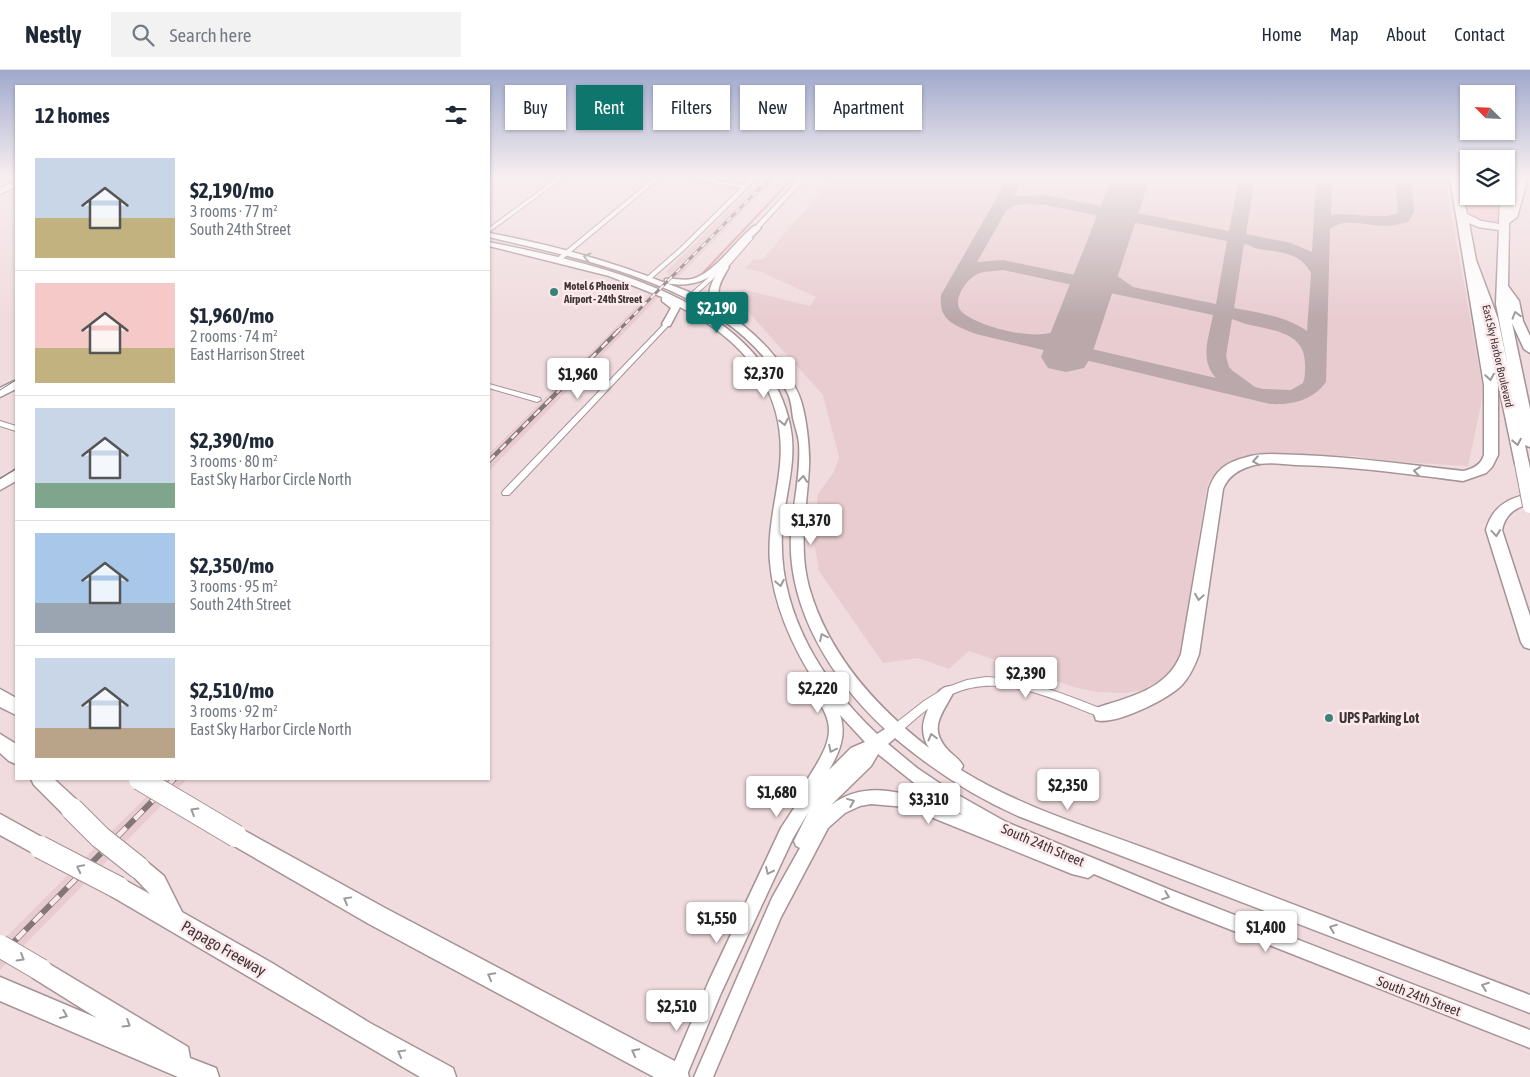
<!DOCTYPE html>
<meta charset="utf-8">
<style>
body{margin:0;font-family:"Asap Condensed",sans-serif;background:#f2f2f3;color:#1f2937;height:100vh;display:flex;flex-direction:column;font-size:19px;white-space:nowrap}
*{box-sizing:border-box;margin:0}
p{font-size:16px;color:#747a83}
.icon{flex:none;width:28px;height:28px;fill:none;stroke:currentColor;stroke-width:2;stroke-linecap:round;stroke-linejoin:round}
.map{position:relative;flex:1;overflow:hidden}
.drawer{position:absolute;left:15px;top:15px;width:475px;height:695px;display:flex;flex-direction:column;background:#fff;border-radius:0px;box-shadow:0 1px 4px #0004}
.drawer>*{flex:none}
.banner{position:absolute;left:505px;top:15px;width:475px;height:45px;display:flex;gap:10px}
.needle{width:32px;rotate:294deg}
.fabs{position:absolute;left:1460px;top:15px;display:grid;gap:10px}
.fabs a{display:grid;place-items:center;width:55px;height:55px;border-radius:0px;background:#fff;box-shadow:0 1px 4px #0004;font-size:25px}
.price{position:absolute;translate:-50% -42px;padding:0 11px;border-radius:5px;background:#fff;color:#222;font-size:16px;line-height:32px;filter:drop-shadow(0 1px 2px #0008)}
.price::after{content:'';position:absolute;left:50%;top:30px;width:15px;height:11px;margin-left:-8px;background:inherit;clip-path:polygon(0 0,100% 0,50% 100%)}
.price.active{background:#0f766e;color:#fff}
ul{padding:0;list-style:none}
li{display:flex;align-items:center;gap:15px;height:125px;padding:0 20px}
li+li{border-top:1px solid #e0e1e3}
li span{display:grid;place-items:center;flex:none;width:140px;height:100px;border-radius:0px;color:#555}
li>.icon{margin-inline-start:auto}
span .icon{width:60px;height:60px;fill:#fffc;stroke-width:1}
li b{font-size:21px}
h2{display:flex;justify-content:space-between;align-items:center;height:60px;padding:0 20px;font-size:21px}
.pill{padding:0 18px;border-radius:0px;background:#fff;box-shadow:0 1px 4px #0004;font-size:18px;line-height:45px}
.pill.active{background:#0f766e;color:#fff}
header{display:flex;align-items:center;gap:30px;box-sizing:border-box;height:70px;padding:0 25px;background:#fff;border-bottom:1px solid #e0e1e3}
header strong{font-size:24px}
nav{display:flex;gap:28px;margin-inline-start:auto;font-size:18px}
.search{width:350px;height:45px;background:#f2f2f3;display:flex;align-items:center;gap:12px;box-sizing:border-box;padding:0 18px;border-radius:0px;color:#747a83;font-size:19px}
.map>svg:first-child{display:block}
</style>
<header>
<strong>Nestly</strong>
<div class="search"><svg class="icon" aria-label="search" viewBox="0 0 24 24"><circle cx="10" cy="10" r="6"/><path d="M15 15l6 6"/></svg>Search here</div>
<nav><a>Home</a><a>Map</a><a>About</a><a>Contact</a></nav>
</header>
<div class="map">
<svg width="1530" height="1007" viewBox="0 0 1530 1007">
<rect width="100%" height="100%" fill="#f0dbde"/>
<path fill="#e8ccd0" d="M762,108H775L489,401V384L669,204L666,202Z
M833,108H1445L1482,314L1481,335L1468,396L1381,391L1355,386L1264,385L1241,388L1223,396L1209,411L1206,421L1180,585L1176,593L1164,608L1143,620L1125,623L1096,622L1077,618L969,581L949,599L918,588L883,593L819,501L813,464L818,424L834,402L839,387L823,325L743,236L741,219L810,236L816,227L761,202L745,198L754,189L762,190Z
M164,709H187L0,900V873Z"/>
<path fill="#f6bec7" d="M1459,108H1469V126H1494L1499,144L1498,155H1486L1470,146Z"/>
<g fill="none" stroke-linecap="round" stroke-linejoin="round">
<path stroke="#d498a2" stroke-width="2" d="M702,204L793,108"/>
<path fill="#baa8ab" fill-rule="evenodd" d="M1008,108H1024L1014,126L1045,125L1229,161L1239,108H1255L1246,164L1291,173L1312,182L1316,108H1332L1331,145C1346,142 1389,151 1398,142L1395,108H1411L1414,142L1408,152C1400,154 1393,156 1384,156C1369,156 1343,147 1330,159L1326,312C1312,331 1292,335 1270,334L976,264C955,255 938,251 941,225ZM1026,134L1045,135L1227,171L1216,234L1133,217L1113,203L1107,187L1101,186L1095,187L1092,191L1094,201L1099,210L1003,190L977,192L1006,141L1013,136ZM1244,174C1250,175 1253,178 1259,179C1279,182 1300,182 1311,203L1307,261C1286,246 1259,243 1234,238ZM1003,200L1213,245C1209,268 1199,289 1216,308L1062,272C1074,269 1082,262 1089,252L1086,248C1071,244 1067,257 1053,262C1032,270 979,257 962,242C950,231 968,206 980,203C987,201 996,201 1003,200ZM1232,249C1239,251 1244,254 1250,255C1276,261 1307,263 1305,298C1305,303 1305,308 1303,313L1291,320L1263,319L1255,317L1233,301L1229,297L1226,286Z"/>
<path fill="#baa8ab" fill-rule="evenodd" d="M1112,108H1150L1091,287L1084,298L1066,302L1048,298L1041,287Z"/>
<defs>
<path id="street" d="M557,108H563L489,162V158Z
M654,108H660L560,191H556V189Z
M694,108H703L744,115L751,108H757L683,181L652,208H648V206L679,179L741,118L696,110Z
M800,108H806L753,165H749V163Z
M748,167L753,168L726,199H722L712,210L693,227H689V225L708,208L723,191H727Z
M667,252L669,253V255L509,425H503L502,423L503,421L665,253Z
M489,314L540,328L541,330L537,332L489,318Z
M0,351L16,356V361L0,356Z
M986,607C1029,609 1067,625 1107,641L1108,644L1107,647L1103,648C1056,631 1003,601 952,624C933,632 916,649 900,662L896,663L892,662L891,659L892,656L924,631L945,618L967,610Z"/>
<path id="secondary" d="M754,156L761,158L724,195L729,197C718,216 713,223 728,241L725,243C754,260 784,292 798,323C806,340 810,378 809,397C807,438 798,477 809,517C828,584 875,636 929,678C925,672 923,665 923,658C923,646 937,612 952,617L954,621C944,642 927,657 947,679C952,685 960,689 963,696L961,700C1027,741 1102,761 1174,789C1293,834 1411,880 1530,925V943L1018,746C973,726 933,700 895,668L888,674L917,698L951,721L1006,752L1173,821L1530,960V978L1173,837L1094,804L1088,808L1072,804L906,737L871,734L860,736L845,743L828,758L781,847L713,1007H694L772,828L800,778L796,776L794,771L809,741L793,768L721,923L686,1007H668L709,911L781,758L800,729L798,726L801,721C811,700 834,676 828,652C826,641 819,633 814,623L819,618C794,580 774,538 770,492C767,460 777,427 780,395C787,320 743,270 680,237L670,256H664L662,254L671,238L662,231V227L609,206L489,176V172C596,194 763,228 790,355C798,391 784,427 782,463C778,542 822,612 877,664L885,659C832,610 787,538 791,464C793,434 801,404 799,373C798,365 795,356 793,348C792,339 791,329 787,322C736,219 591,191 489,167V163C548,174 608,190 665,213V209C674,208 683,211 692,209C715,203 735,171 754,156ZM719,200C712,212 705,223 713,237L689,222L666,213C687,217 703,213 719,200ZM840,645L865,672L851,678L829,700C839,683 847,665 840,645ZM878,684L923,720L963,745C921,729 873,704 831,735L871,696Z"/>
<path id="primary" d="M16,111V117L0,124V118Z
M16,310V319L0,327V318Z
M16,400V411L0,420V409Z"/>
<path id="highway" d="M1450,108H1460L1467,144L1481,151L1499,154L1500,126H1506V123L1509,124L1510,137L1518,108H1528L1517,147L1509,153L1508,216L1519,231L1523,251L1530,266V283L1524,279L1512,253L1530,339V377L1525,375L1529,394L1527,397H1517L1515,394L1484,245L1498,315V385L1492,397L1486,403L1463,411C1408,404 1352,396 1296,395C1282,394 1265,391 1251,396C1238,400 1228,406 1223,419L1199,584C1195,595 1190,606 1182,615C1168,629 1115,656 1096,650L1094,644L1096,638C1129,627 1167,620 1181,584L1209,419C1215,400 1227,392 1247,387C1264,382 1283,385 1300,385C1355,387 1409,395 1463,401C1473,399 1481,395 1484,385V315ZM1469,153L1478,157L1499,160L1496,234L1508,297L1498,249L1476,190Z
M1530,424V434C1515,437 1505,445 1502,460L1530,546V579L1524,577L1521,572L1486,460C1492,437 1508,428 1530,424Z
M0,619L16,628V645L0,637Z
M0,664L16,674V694L9,691L0,683Z
M31,709H54L79,732L82,739L79,746L72,748L65,746L34,715Z
M0,744L47,770L50,777L47,784L40,787L0,765Z
M236,756L385,838L686,997L689,1007H654L369,854L229,773L226,766L229,759Z
M139,788L146,791L164,806L182,842L272,893L370,953L453,998L456,1007H420L111,826L108,818L111,810L119,807L150,824L132,805L128,798L132,791Z
M41,889L188,977L190,988L216,998L219,1007H178L0,931V907L97,948L33,908L30,900L33,892Z"/>
</defs>
<use href="#street" stroke="#a69396" stroke-width="2"/>
<use href="#secondary" stroke="#a69396" stroke-width="3"/>
<use href="#primary" stroke="#a69396" stroke-width="3"/>
<use href="#highway" stroke="#a69396" stroke-width="3"/>
<use href="#street" fill="#fff" fill-rule="evenodd"/>
<use href="#secondary" fill="#fff" fill-rule="evenodd"/>
<use href="#primary" fill="#fff" fill-rule="evenodd"/>
<use href="#highway" fill="#fff" fill-rule="evenodd"/>
<path stroke="#837678" stroke-width="1" d="M0,320L16,310
M0,409L16,398"/>
<defs>
<path id="rail-far2" d="M617,262L770,108"/>
<path id="rail-far1" d="M489,391L618,261"/>
<path id="rail" d="M0,886L174,709"/>
</defs>
<use href="#rail-far2" stroke="#837678" stroke-width="3"/>
<use href="#rail-far1" stroke="#837678" stroke-width="4.5"/>
<use href="#rail" stroke="#837678" stroke-width="6"/>
<use href="#rail-far2" stroke="#fde9eb" stroke-width="2" stroke-dasharray="6" stroke-linecap="butt"/>
<use href="#rail-far1" stroke="#fde9eb" stroke-width="2.5" stroke-dasharray="8" stroke-linecap="butt"/>
<use href="#rail" stroke="#fde9eb" stroke-width="4.5" stroke-dasharray="12" stroke-linecap="butt"/>
<defs>
<path id="highway-bridge-far1" d="M1522,394L1530,436"/>
<path id="highway-bridge" d="M140,709L236,766
M72,739L100,767L139,798
M40,777L119,818
M0,876L41,900"/>
</defs>
<use href="#highway-bridge-far1" stroke="#a69396" stroke-width="16" stroke-linecap="butt"/>
<use href="#highway-bridge" stroke="#a69396" stroke-width="24" stroke-linecap="butt"/>
<use href="#highway-bridge-far1" stroke="#fff" stroke-width="14"/>
<use href="#highway-bridge" stroke="#fff" stroke-width="22"/>
</g>
<defs><path id="oneway-chevron" d="M-2-3.5L2.5 0L-2 3.5" fill="none" stroke-width="1.6" stroke-linecap="round" stroke-linejoin="round" transform="scale(1.25)"/></defs>
<g stroke="#9e9a9b">
<use href="#oneway-chevron" transform="translate(587 187) rotate(-166)"/>
<use href="#oneway-chevron" transform="translate(1516 245) rotate(-106)"/>
<use href="#oneway-chevron" transform="translate(1490 307) rotate(81)"/>
<use href="#oneway-chevron" transform="translate(784 352) rotate(78)"/>
<use href="#oneway-chevron" transform="translate(1517 372) rotate(79)"/>
<use href="#oneway-chevron" transform="translate(1256 391) rotate(171)"/>
<use href="#oneway-chevron" transform="translate(1417 401) rotate(-172)"/>
<use href="#oneway-chevron" transform="translate(803 409) rotate(-85)"/>
<use href="#oneway-chevron" transform="translate(1496 463) rotate(85)"/>
<use href="#oneway-chevron" transform="translate(780 513) rotate(79)"/>
<use href="#oneway-chevron" transform="translate(1199 527) rotate(99)"/>
<use href="#oneway-chevron" transform="translate(823 567) rotate(-116)"/>
<use href="#oneway-chevron" transform="translate(932 667) rotate(-105)"/>
<use href="#oneway-chevron" transform="translate(832 679) rotate(116)"/>
<use href="#oneway-chevron" transform="translate(851 732) rotate(-22)"/>
<use href="#oneway-chevron" transform="translate(194 741) rotate(-149)"/>
<use href="#oneway-chevron" transform="translate(80 798) rotate(-153)"/>
<use href="#oneway-chevron" transform="translate(769 801) rotate(115)"/>
<use href="#oneway-chevron" transform="translate(1166 826) rotate(21)"/>
<use href="#oneway-chevron" transform="translate(347 830) rotate(-151)"/>
<use href="#oneway-chevron" transform="translate(1333 858) rotate(-159)"/>
<use href="#oneway-chevron" transform="translate(21 888) rotate(31)"/>
<use href="#oneway-chevron" transform="translate(491 906) rotate(-152)"/>
<use href="#oneway-chevron" transform="translate(1485 916) rotate(-159)"/>
<use href="#oneway-chevron" transform="translate(64 945) rotate(23)"/>
<use href="#oneway-chevron" transform="translate(127 954) rotate(32)"/>
<use href="#oneway-chevron" transform="translate(635 982) rotate(-152)"/>
<use href="#oneway-chevron" transform="translate(401 983) rotate(-151)"/>
</g>
<linearGradient id="sky" x2="0" y2="1"><stop stop-color="#a0a9cc"/><stop offset="0.43" stop-color="#f8eff0"/><stop offset="1" stop-color="#f8eff0" stop-opacity="0"/></linearGradient>
<rect width="1530" height="249" fill="url(#sky)"/>
<g fill="#3a817b" stroke="#fde9eb" stroke-width="2">
<circle cx="554" cy="222" r="5"/>
<circle cx="1329" cy="648" r="5"/>
</g>
<g text-anchor="middle" stroke-width="5" stroke-linejoin="round" paint-order="stroke">
<g font-size="11" font-weight="bold" fill="#3e3637" stroke="#fde9eb" text-anchor="start">
<text x="564" y="220">Motel 6 Phoenix<tspan x="564" dy="13">Airport - 24th Street</tspan></text>
</g>
<g font-size="11" fill="#3e3637" stroke="#fde9eb">
<text transform="translate(1498 286) rotate(77)" y="4">East Sky Harbor Boulevard</text>
</g>
<g font-size="14" font-weight="bold" fill="#3e3637" stroke="#fde9eb" text-anchor="start">
<text x="1339" y="653">UPS Parking Lot</text>
</g>
<g font-size="14" fill="#3e3637" stroke="#fde9eb">
<text transform="translate(1043 775) rotate(23)" y="5">South 24th Street</text>
<text transform="translate(1419 926) rotate(21)" y="5">South 24th Street</text>
</g>
<g font-size="16" fill="#3e3637" stroke="#fde9eb">
<text transform="translate(224 878) rotate(30)" y="6">Papago Freeway</text>
</g>
</g>
</svg>
<div class="fabs">
<a><svg class="needle" viewBox="-14 -14 28 28"><path d="M0-13l5 13h-10z" fill="#e53935"/><path d="M0 13l5-13h-10z" fill="#747a83"/></svg></a>
<a><svg class="icon" aria-label="layers" viewBox="0 0 24 24"><path d="M12 4l9 5-9 5-9-5zM3 14l9 5 9-5"/></svg></a>
</div>
<b class="price active" style="left:717px;top:264px">$2,190</b>
<b class="price" style="left:764px;top:329px">$2,370</b>
<b class="price" style="left:578px;top:330px">$1,960</b>
<b class="price" style="left:811px;top:476px">$1,370</b>
<b class="price" style="left:1026px;top:629px">$2,390</b>
<b class="price" style="left:818px;top:644px">$2,220</b>
<b class="price" style="left:1068px;top:741px">$2,350</b>
<b class="price" style="left:777px;top:748px">$1,680</b>
<b class="price" style="left:929px;top:755px">$3,310</b>
<b class="price" style="left:717px;top:874px">$1,550</b>
<b class="price" style="left:1266px;top:883px">$1,400</b>
<b class="price" style="left:677px;top:962px">$2,510</b>
<div class="banner">
<a class="pill">Buy</a>
<a class="pill active">Rent</a>
<a class="pill">Filters</a>
<a class="pill">New</a>
<a class="pill">Apartment</a>
</div>
<section class="drawer">
<h2>12 homes<svg class="icon" aria-label="filters" viewBox="0 0 24 24"><path d="M4 7h16M4 17h16"/><circle cx="9" cy="7" r="2"/><circle cx="15" cy="17" r="2"/></svg></h2>
<ul>
<li><span style="background:linear-gradient(#c9d6e8 60%,#c2b280 0)"><svg class="icon" aria-label="home" viewBox="0 0 24 24"><path d="M3 11l9-7 9 7M6 9v11h12V9"/></svg></span><div><b>$2,190/mo</b><p>3 rooms · 77 m²</p><p>South 24th Street</p></div></li>
<li><span style="background:linear-gradient(#f6c9c9 65%,#c2b280 0)"><svg class="icon" aria-label="home" viewBox="0 0 24 24"><path d="M3 11l9-7 9 7M6 9v11h12V9"/></svg></span><div><b>$1,960/mo</b><p>2 rooms · 74 m²</p><p>East Harrison Street</p></div></li>
<li><span style="background:linear-gradient(#c9d6e8 75%,#7fa58c 0)"><svg class="icon" aria-label="home" viewBox="0 0 24 24"><path d="M3 11l9-7 9 7M6 9v11h12V9"/></svg></span><div><b>$2,390/mo</b><p>3 rooms · 80 m²</p><p>East Sky Harbor Circle North</p></div></li>
<li><span style="background:linear-gradient(#a9c7e8 70%,#9aa5b1 0)"><svg class="icon" aria-label="home" viewBox="0 0 24 24"><path d="M3 11l9-7 9 7M6 9v11h12V9"/></svg></span><div><b>$2,350/mo</b><p>3 rooms · 95 m²</p><p>South 24th Street</p></div></li>
<li><span style="background:linear-gradient(#c9d6e8 70%,#b9a48a 0)"><svg class="icon" aria-label="home" viewBox="0 0 24 24"><path d="M3 11l9-7 9 7M6 9v11h12V9"/></svg></span><div><b>$2,510/mo</b><p>3 rooms · 92 m²</p><p>East Sky Harbor Circle North</p></div></li>
</ul>
</section>
</div>
